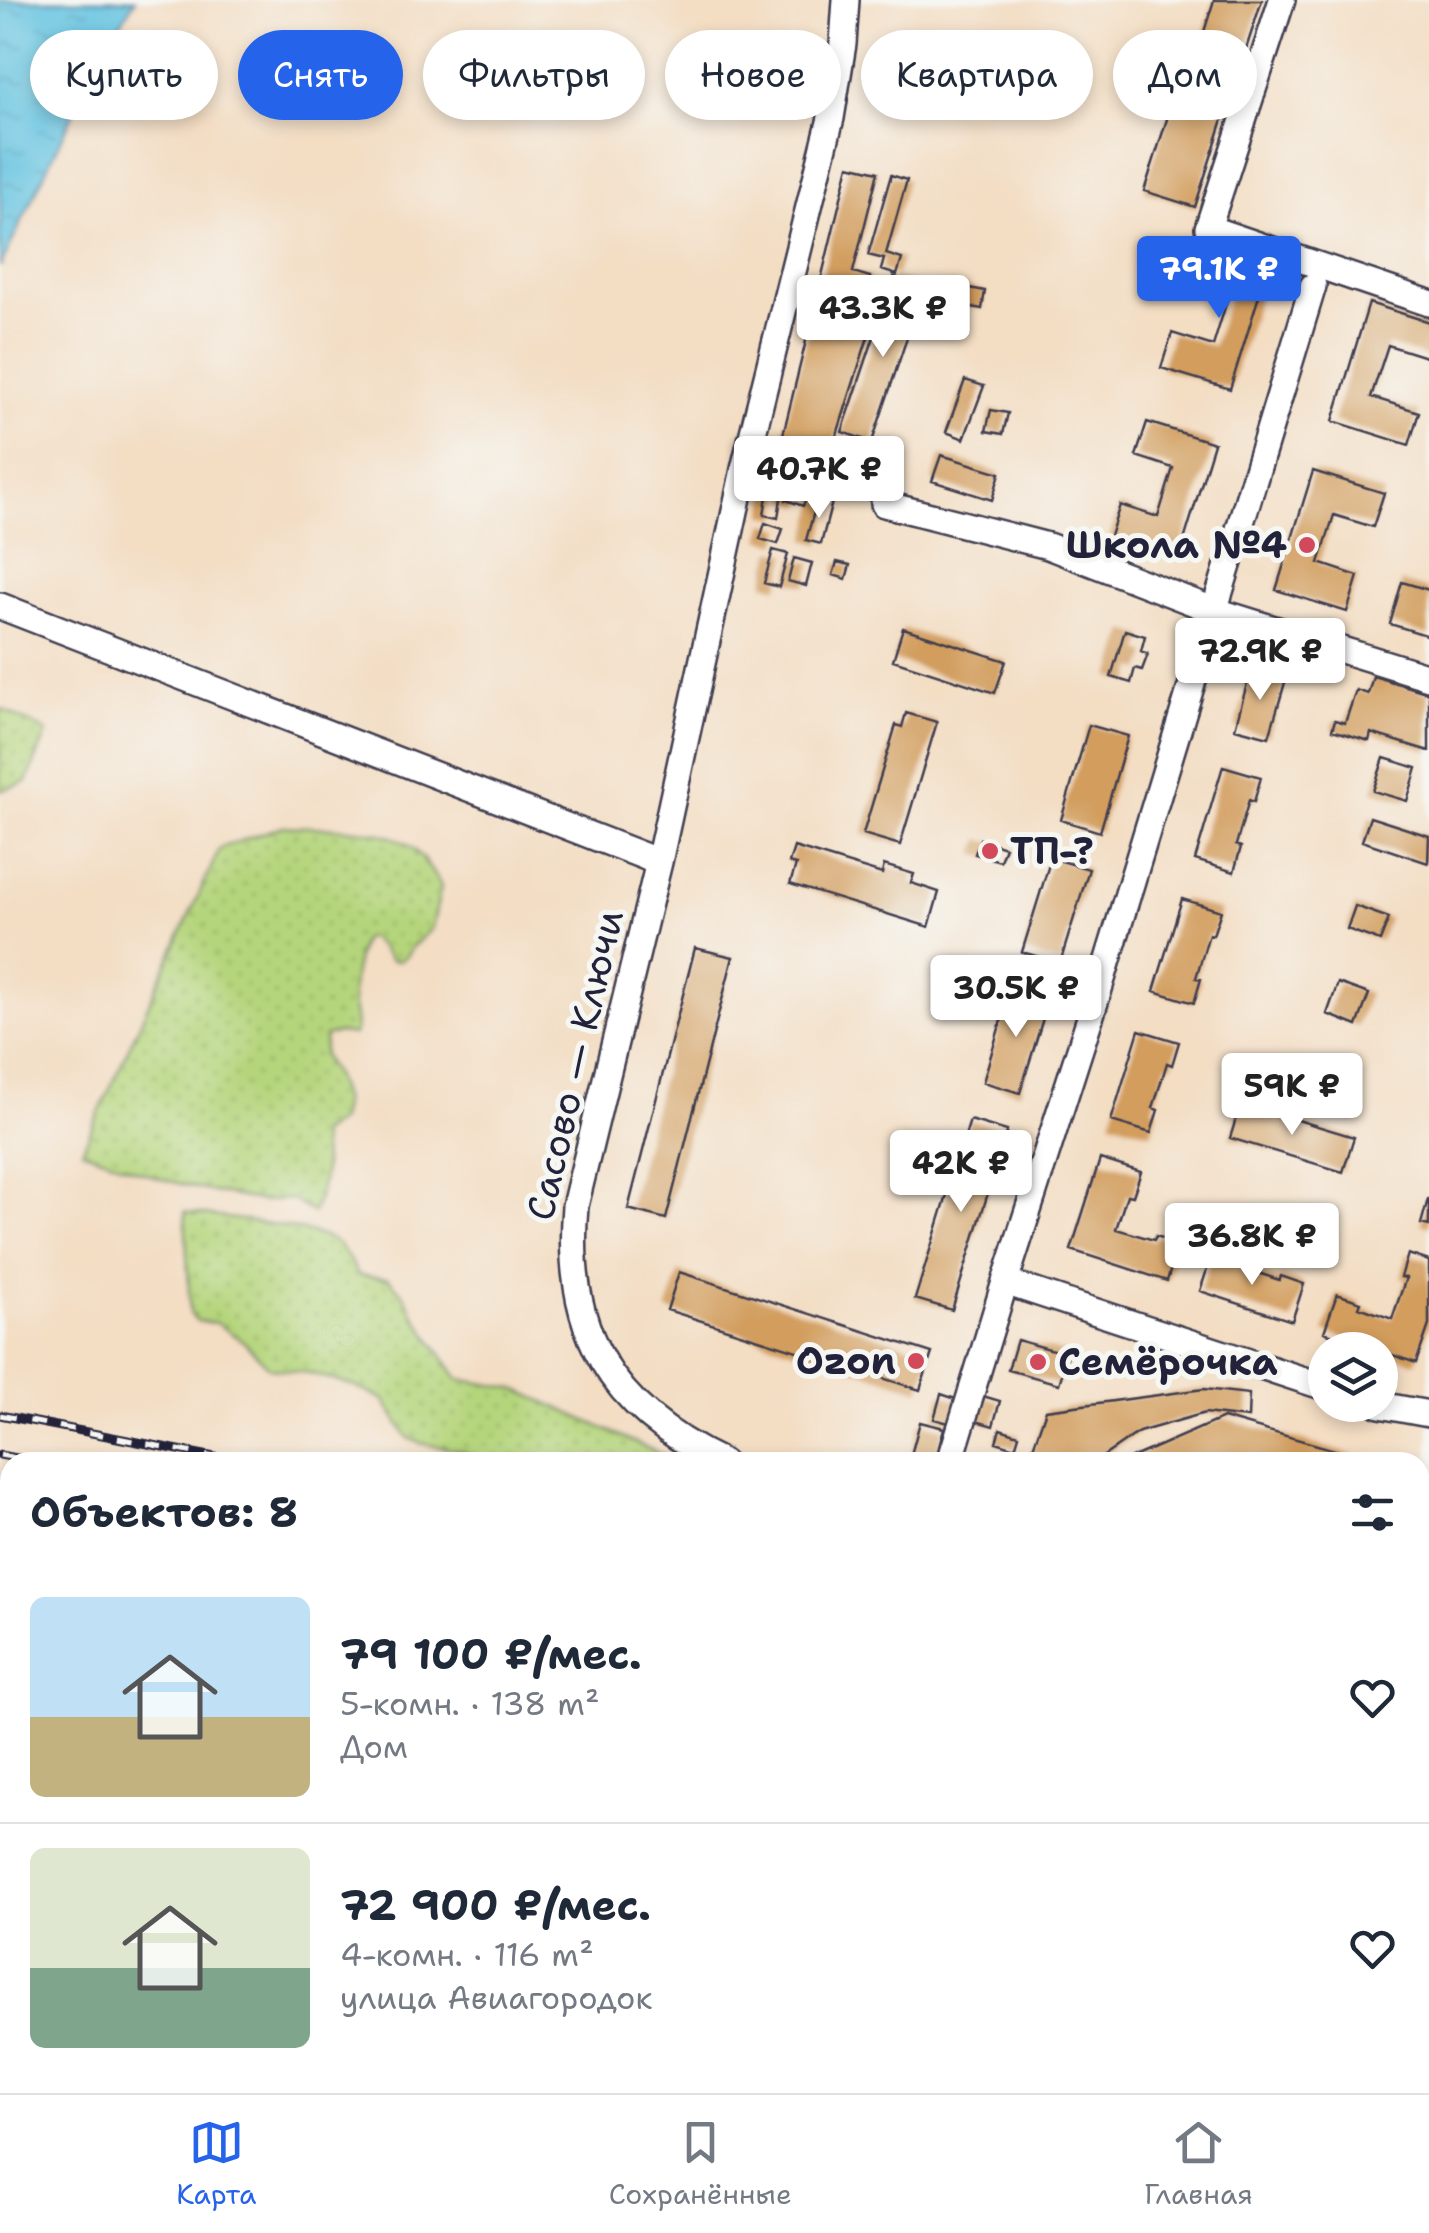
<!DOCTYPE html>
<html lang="ru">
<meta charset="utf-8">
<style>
body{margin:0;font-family:"Shantell Sans",sans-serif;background:#f6f6f7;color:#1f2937;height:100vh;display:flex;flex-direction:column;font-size:38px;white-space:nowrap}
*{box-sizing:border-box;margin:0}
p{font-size:32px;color:#747a83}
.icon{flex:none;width:55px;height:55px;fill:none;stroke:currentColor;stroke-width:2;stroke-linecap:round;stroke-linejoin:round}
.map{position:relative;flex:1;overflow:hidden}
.panel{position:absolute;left:0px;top:1452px;width:1430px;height:642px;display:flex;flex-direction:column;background:#fff;border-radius:30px 30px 0 0;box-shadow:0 5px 15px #0003}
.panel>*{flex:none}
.top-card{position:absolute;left:30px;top:30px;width:1370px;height:90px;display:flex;gap:20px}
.buttons{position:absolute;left:1308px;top:1332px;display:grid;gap:20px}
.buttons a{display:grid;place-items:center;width:90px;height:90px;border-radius:50%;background:#fff;box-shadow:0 5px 15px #0003;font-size:50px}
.price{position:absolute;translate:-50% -85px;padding:0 22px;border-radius:10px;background:#fff;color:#222;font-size:32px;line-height:65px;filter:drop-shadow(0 2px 5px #0008)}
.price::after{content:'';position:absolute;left:50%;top:60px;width:30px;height:22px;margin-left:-15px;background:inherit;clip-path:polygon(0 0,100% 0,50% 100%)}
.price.current{background:#2563eb;color:#fff}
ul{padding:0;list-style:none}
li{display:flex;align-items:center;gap:30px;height:250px;padding:0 30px}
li+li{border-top:2px solid #e0e1e3}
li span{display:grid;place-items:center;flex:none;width:280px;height:200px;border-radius:15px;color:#555}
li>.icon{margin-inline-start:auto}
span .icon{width:120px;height:120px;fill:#fffc;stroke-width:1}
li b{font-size:42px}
h2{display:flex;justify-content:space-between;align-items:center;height:120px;padding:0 30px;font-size:42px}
.tag{padding:0 35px;border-radius:45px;background:#fff;box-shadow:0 5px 15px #0003;font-size:35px;line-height:90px}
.tag.current{background:#2563eb;color:#fff}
.menu{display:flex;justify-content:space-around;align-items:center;height:140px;border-top:2px solid #e0e1e3;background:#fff;font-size:28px;color:#747a83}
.menu a{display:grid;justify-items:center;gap:5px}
.menu .current{color:#2563eb}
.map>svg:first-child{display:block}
</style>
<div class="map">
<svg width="1429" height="2093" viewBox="0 0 1429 2093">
<defs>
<pattern id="grass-dots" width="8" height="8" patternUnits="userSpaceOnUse" patternTransform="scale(2.5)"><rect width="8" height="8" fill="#b5d57c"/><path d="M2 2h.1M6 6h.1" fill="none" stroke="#9bb76c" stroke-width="1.8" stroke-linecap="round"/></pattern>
<pattern id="water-ripples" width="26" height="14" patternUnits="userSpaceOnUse" patternTransform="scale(2.5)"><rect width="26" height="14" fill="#63c3e1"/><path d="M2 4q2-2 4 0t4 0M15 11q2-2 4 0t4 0" fill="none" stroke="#56a7c2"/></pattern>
</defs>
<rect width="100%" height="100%" fill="#f6f6f2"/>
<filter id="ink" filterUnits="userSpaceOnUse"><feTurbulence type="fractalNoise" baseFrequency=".01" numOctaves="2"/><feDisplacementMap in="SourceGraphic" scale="20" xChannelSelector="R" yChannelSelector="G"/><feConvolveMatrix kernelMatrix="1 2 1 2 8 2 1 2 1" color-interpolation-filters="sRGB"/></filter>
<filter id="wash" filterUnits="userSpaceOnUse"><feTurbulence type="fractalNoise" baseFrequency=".0048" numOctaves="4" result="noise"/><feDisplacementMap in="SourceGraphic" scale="40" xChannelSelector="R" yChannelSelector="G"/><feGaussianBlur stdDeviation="2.25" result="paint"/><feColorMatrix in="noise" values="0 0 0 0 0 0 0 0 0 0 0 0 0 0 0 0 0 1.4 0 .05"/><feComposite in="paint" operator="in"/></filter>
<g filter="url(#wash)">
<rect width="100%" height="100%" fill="#f3ddc3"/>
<path fill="url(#grass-dots)" stroke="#6c7c5c" stroke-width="2.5" d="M0,708L47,732L27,782L0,791Z
M283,826C316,828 380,826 407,844C422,854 432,872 441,887L432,928L412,947L407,955L401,960L392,961C383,953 377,941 367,937L362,940C356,958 352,976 352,996C352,1010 359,1021 354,1035L339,1033L325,1036L323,1055L336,1079L343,1101L339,1121L320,1134C325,1170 326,1178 313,1213L291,1199L262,1201L208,1191L158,1178L82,1150L220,848Z
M185,1212C215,1217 314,1227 335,1242C346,1251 351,1263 358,1275L389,1279L404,1295L414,1314L458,1379L516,1389L678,1462H490L461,1451L420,1443L408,1438L383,1399L351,1385L309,1373L270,1368L244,1342L216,1323L197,1321L190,1313Z"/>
<path fill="url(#water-ripples)" stroke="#42728e" stroke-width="2.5" d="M0,0H135L100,58L0,267Z"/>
<g id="blocks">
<path fill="#d29d5d" d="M1214,0H1262L1245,52L1202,38Z
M1182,72L1233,88L1195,207L1144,191Z
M849,165L878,172L853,272L870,277L874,318L829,460L780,447Z
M891,175L907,180L886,254L902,259L897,275L881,270L884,259L868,255Z
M1199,249L1267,270L1230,389L1161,368L1172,333L1213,346L1229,294L1189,281Z
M894,277L924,287L872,442L842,432Z
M949,284L985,291L982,309L945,302Z
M1369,303L1429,322V358L1388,345L1371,397L1419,412L1409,445L1333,421Z
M965,380L984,386L964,439L946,432Z
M991,410L1008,413L1003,434L986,431Z
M1147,422L1214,443L1178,560L1109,539L1120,505L1158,517L1173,468L1136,456Z
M941,455L1000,473L992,500L932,481Z
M1313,471L1384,493L1373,527L1334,515L1319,563L1358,576L1347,612L1276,590Z
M769,483L783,485L778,518L764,515Z
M792,485L809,491L803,506L786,500Z
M818,498L832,502L821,544L806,540Z
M765,523L783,529L778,544L760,539Z
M773,550L788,554L779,587L764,583Z
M794,558L812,563L806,586L788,581Z
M837,562L850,565L846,579L833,575Z
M1402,582L1429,590V636L1390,624Z
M903,628L1006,661L995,693L893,660Z
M1125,630L1145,636L1141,651L1148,654L1142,670L1135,668L1131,683L1111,677Z
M1251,669L1286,679L1269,737L1235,728Z
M1373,676L1429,693V751L1371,733L1369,741L1332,730L1335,720L1345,723L1356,690L1368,694Z
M906,713L937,722L900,845L863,834L896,725L902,727Z
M1089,725L1128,736L1100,832L1061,820Z
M1384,758L1417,768L1407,801L1373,791Z
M1223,766L1261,777L1254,802L1249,800L1236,845L1241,847L1234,872L1195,860Z
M1370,817L1429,836L1428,863L1362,841Z
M980,839L1005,847L1000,861L975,854Z
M794,847L882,874L884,865L914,874L911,883L939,892L929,927L790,884L796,865L789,863Z
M1051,858L1089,869L1060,963L1022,952Z
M1182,899L1221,911L1213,935L1209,934L1196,978L1201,979L1194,1003L1154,991Z
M1355,906L1389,918L1380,941L1347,929Z
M695,948L733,957L666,1219L628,1209Z
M1338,983L1369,994L1357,1026L1327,1014Z
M1011,988L1049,999L1020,1093L983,1082Z
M1139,1030L1179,1042L1172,1065L1167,1063L1153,1108L1158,1110L1151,1133L1111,1121Z
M1241,1103L1354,1137L1343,1172L1230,1138Z
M970,1120L1007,1131L952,1310L915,1299Z
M1100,1159L1141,1172L1133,1196L1127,1195L1116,1229L1154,1240L1156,1236L1179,1243L1167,1281L1071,1250Z
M1428,1199H1429V1226L1421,1224Z
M1212,1254L1236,1262L1234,1265L1279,1280L1281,1276L1304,1284L1292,1321L1200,1291Z
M1408,1254L1429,1261V1325L1416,1363L1324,1332L1337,1294L1361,1302L1359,1307L1392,1319L1406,1278L1401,1277Z
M679,1272L932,1353L920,1390L667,1310Z
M1017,1340L1068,1354L1059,1384L1008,1370Z
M1204,1389L1249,1394L1248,1418L1205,1413L1139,1432L1095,1462H1028L1046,1410Z
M941,1394L959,1400L952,1424L934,1419Z
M983,1396L1000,1401L993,1426L976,1421Z
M1223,1418L1373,1461V1462H1122Z
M920,1422L944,1428L935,1462L911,1455Z
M1000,1429L1019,1435L1015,1448L996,1442Z
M1420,1525L1429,1527V1652L1423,1675H1420Z
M849,2085H886L884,2093H848Z
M486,2088L510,2090V2093H485Z"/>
</g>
</g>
<g filter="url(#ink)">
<use href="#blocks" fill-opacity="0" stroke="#413e4f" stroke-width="2.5"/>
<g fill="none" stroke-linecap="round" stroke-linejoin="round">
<defs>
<path id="minor" d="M1282,0L1208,228L1429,303
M884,504L1048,546L1213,610L1429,677
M0,606L659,862
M1005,1282L1096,999L1313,286
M1380,1405L1429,1414
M722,1462C610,1409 564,1330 575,1206L659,862L745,465L831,118L843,44L846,0
M950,1462L1005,1282L1325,1387
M1404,2085L1415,2093
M365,2093L368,2085
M761,2093L762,2085"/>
</defs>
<use href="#minor" stroke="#413e4f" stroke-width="30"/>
<use href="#minor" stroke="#fff" stroke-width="25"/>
<defs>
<path id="rail" d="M0,1415L240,1462
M0,1455L38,1462
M1420,1932L1429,1938
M1420,1952L1429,1958"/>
</defs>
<use href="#rail" stroke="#22223b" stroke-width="9"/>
<use href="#rail" stroke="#f6f6f2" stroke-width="5" stroke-dasharray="15" stroke-linecap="butt"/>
</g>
</g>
<g fill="#d1495b" stroke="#f6f6f2" stroke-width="4">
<circle cx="1307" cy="545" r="10"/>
<circle cx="990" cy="851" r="10"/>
<circle cx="916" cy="1361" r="10"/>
<circle cx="1038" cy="1362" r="10"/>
</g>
<g text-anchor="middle" stroke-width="10" stroke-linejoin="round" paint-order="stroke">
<g font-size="38" font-weight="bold" fill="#22223b" stroke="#f6f6f2" text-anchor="end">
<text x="1287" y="558">Школа №4</text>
<text x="1010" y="864" text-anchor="start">ТП-?</text>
<text x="896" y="1374">Ozon</text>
<text x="1058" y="1375" text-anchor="start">Семёрочка</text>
</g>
<g font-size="38" fill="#22223b" stroke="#f6f6f2">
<text transform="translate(575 1065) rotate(-77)" y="13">Сасово — Ключи</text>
</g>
</g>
</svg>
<div class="buttons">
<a><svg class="icon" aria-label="layers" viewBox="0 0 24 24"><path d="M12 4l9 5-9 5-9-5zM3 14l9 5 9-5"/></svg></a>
</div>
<b class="price current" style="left:1219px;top:321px">79.1K ₽</b>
<b class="price" style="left:883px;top:360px">43.3K ₽</b>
<b class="price" style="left:819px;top:521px">40.7K ₽</b>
<b class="price" style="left:1260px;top:703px">72.9K ₽</b>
<b class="price" style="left:1016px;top:1040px">30.5K ₽</b>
<b class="price" style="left:1292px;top:1138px">59K ₽</b>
<b class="price" style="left:961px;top:1215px">42K ₽</b>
<b class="price" style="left:1252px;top:1288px">36.8K ₽</b>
<div class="top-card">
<a class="tag">Купить</a>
<a class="tag current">Снять</a>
<a class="tag">Фильтры</a>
<a class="tag">Новое</a>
<a class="tag">Квартира</a>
<a class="tag">Дом</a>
</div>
<section class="panel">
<h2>Объектов: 8<svg class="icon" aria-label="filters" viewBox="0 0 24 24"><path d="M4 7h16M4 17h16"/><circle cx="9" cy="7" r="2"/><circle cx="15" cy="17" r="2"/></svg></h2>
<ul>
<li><span style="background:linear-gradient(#bfe0f5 60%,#c2b280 0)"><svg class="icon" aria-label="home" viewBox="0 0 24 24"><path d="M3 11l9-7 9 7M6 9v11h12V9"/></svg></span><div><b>79 100 ₽/мес.</b><p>5-комн. · 138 m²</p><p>Дом</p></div><svg class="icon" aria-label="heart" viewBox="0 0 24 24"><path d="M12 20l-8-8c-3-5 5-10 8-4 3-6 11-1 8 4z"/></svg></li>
<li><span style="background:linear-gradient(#dfe7d0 60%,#7fa58c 0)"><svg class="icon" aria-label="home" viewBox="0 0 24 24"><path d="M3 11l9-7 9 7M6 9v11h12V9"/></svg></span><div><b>72 900 ₽/мес.</b><p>4-комн. · 116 m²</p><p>улица Авиагородок</p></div><svg class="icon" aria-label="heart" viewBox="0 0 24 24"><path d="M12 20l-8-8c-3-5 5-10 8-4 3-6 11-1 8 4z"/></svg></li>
</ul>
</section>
</div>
<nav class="menu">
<a class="current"><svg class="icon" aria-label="map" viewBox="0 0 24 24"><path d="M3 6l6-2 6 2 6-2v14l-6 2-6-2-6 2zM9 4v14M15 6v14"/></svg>Карта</a>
<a><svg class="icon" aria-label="saved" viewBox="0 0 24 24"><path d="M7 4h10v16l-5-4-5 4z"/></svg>Сохранённые</a>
<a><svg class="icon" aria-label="home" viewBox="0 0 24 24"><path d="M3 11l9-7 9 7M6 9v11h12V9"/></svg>Главная</a>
</nav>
